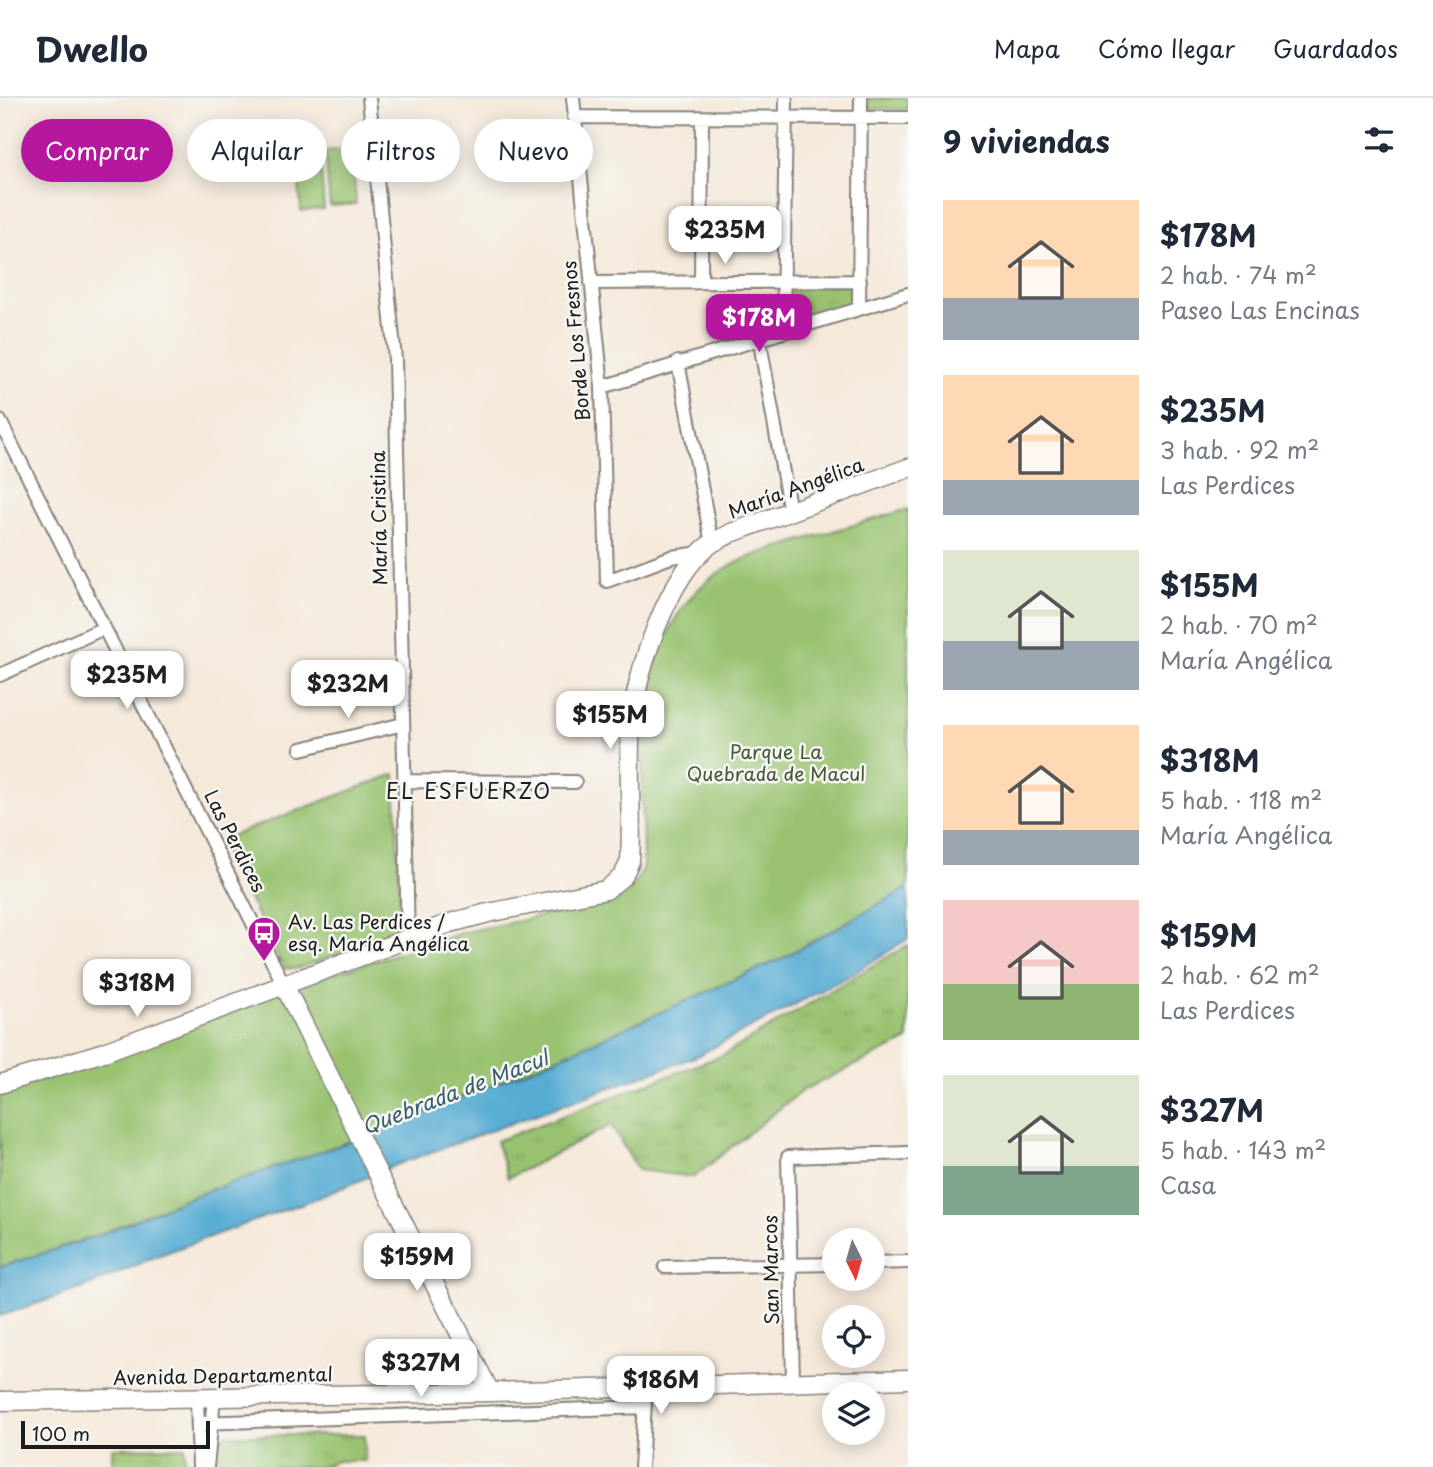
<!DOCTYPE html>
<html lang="es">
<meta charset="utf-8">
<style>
body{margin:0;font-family:"Playpen Sans",sans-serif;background:#f2f2f3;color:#1f2937;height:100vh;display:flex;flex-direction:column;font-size:26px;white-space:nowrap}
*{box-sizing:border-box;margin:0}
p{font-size:23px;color:#747a83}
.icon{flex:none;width:38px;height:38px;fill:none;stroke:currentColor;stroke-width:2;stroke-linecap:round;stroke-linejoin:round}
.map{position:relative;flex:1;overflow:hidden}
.panel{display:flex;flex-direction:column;background:#fff;width:525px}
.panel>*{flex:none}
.guide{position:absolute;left:21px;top:21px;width:665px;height:63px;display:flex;gap:14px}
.needle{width:46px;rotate:175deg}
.controls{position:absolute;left:822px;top:1130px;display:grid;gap:14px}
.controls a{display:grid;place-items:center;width:63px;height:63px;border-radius:50%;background:#fff;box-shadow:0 4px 18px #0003;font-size:35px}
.scale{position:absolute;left:21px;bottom:18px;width:189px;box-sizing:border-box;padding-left:7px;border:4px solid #1c1c1c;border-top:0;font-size:19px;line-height:24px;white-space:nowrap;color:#1c1c1c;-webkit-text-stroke:5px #f6f6f2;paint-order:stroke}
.price{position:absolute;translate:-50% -60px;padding:0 16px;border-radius:14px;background:#fff;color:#222;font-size:23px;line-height:46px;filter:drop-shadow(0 2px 4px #0008)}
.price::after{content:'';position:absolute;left:50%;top:42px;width:21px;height:16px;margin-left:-10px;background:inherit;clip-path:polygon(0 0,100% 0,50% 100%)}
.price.selected{background:#b5179e;color:#fff}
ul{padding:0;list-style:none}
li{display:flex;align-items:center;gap:21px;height:175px;padding:0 35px}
li span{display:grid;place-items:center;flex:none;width:196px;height:140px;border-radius:0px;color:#555}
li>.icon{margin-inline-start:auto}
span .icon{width:84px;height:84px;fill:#fffc;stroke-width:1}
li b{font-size:30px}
h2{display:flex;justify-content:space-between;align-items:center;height:84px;padding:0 35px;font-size:30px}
.tag{padding:0 24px;border-radius:32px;background:#fff;box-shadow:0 4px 18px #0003;font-size:24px;line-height:63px}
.tag.selected{background:#b5179e;color:#fff}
header{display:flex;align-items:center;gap:42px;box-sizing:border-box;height:98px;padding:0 35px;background:#fff;border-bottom:2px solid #e0e1e3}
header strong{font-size:33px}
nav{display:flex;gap:38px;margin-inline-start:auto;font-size:24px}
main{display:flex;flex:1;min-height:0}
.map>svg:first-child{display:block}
</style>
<header>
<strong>Dwello</strong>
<nav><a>Mapa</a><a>Cómo llegar</a><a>Guardados</a></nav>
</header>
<main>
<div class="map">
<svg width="908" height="1369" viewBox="0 0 908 1369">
<defs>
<pattern id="grass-tufts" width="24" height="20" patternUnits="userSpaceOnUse" patternTransform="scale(1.75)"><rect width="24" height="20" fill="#98c270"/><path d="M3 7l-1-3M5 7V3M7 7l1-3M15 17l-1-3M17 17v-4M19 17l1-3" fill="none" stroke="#82a660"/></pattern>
</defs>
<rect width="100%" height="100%" fill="#f6f6f2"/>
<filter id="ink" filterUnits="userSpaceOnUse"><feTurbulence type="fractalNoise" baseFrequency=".0143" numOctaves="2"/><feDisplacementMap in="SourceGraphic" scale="14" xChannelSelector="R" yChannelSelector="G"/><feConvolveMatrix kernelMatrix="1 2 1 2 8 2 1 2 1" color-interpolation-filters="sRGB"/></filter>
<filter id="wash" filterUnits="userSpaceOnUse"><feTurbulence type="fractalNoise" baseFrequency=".00686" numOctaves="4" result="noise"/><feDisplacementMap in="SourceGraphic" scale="28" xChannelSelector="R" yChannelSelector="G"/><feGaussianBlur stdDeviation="1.57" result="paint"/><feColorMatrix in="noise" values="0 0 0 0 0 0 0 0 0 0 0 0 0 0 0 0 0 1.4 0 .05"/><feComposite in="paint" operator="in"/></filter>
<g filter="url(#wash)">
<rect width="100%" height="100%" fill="#f5e9da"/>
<path fill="url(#grass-tufts)" stroke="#5a6f46" stroke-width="2" d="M856,186V205L790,225L788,221V188Z
M908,847V942L803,992L694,1079L638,1072L611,1027L508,1080L496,1043L723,957Z
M213,1337H365V1363H337L322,1369H213Z
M185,1349V1369H112V1350Z"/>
<path fill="#98c270" stroke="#5a6f46" stroke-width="2" d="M869,0H908V11H869Z
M352,51L356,106L330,108L325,53Z
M320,57L324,111L301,113L297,59Z
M908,411V790L779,862L557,960L374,1035L185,1101L99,1137L0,1169V994L298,887L465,834L613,803C631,795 637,787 643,768C643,671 628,527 726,470C751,456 779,449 806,441C840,431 874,421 908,411Z
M395,676L401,830L395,837L296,871L284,870L221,746L230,738Z"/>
<path fill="#57acd3" stroke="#3a6478" stroke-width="2" d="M908,790V841L849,878L697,958L401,1065L320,1099L157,1158L83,1190L0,1218V1169L99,1137L185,1101L374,1035L557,960L779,862Z"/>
</g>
<g filter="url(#ink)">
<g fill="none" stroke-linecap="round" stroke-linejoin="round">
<defs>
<path id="street" d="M369,0L395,261L408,841
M573,0L602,289L607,483L671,459L701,455
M574,19L908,20
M701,184L702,20
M591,185L860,183
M859,210L861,0
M783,232L786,0
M759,239L790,414
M678,264L712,446
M602,289L908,196
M0,323L284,887
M0,577L104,530
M301,651L403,626
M405,683L575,684
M873,1165L908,1164
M665,1169L835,1166
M793,1284L788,1059L908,1055
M197,1300L199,1369
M198,1325L645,1309
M207,1369L214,1300
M641,1369L646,1289"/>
<path id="secondary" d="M284,887L379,1078L490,1294
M0,986L104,954L450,825L488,815L606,792L623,778L630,763C633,718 627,673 631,628C635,577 668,475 712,445C718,441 725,439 731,435L908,370
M0,1303L490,1294L908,1281"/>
</defs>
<use href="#street" stroke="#88827b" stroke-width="16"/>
<use href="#secondary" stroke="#88827b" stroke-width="21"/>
<use href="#street" stroke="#fff" stroke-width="12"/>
<use href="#secondary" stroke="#fff" stroke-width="18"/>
</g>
</g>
<defs>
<symbol id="bus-pin" viewBox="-11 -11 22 30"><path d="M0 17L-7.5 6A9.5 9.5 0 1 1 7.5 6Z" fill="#b5179e" stroke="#f6f6f2"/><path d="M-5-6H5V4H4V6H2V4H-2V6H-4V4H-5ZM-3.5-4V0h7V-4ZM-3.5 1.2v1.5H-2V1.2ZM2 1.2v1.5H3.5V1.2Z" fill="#fff"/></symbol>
</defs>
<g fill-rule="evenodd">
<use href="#bus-pin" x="245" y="816" width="38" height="52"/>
</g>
<g text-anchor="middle" stroke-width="5" stroke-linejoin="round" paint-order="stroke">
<g font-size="19" fill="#1c1c1c" stroke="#f6f6f2">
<text transform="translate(576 243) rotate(-95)" y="7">Borde Los Fresnos</text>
<text transform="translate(796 390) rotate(-20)" y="7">María Angélica</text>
<text transform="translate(379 420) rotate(-91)" y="7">María Cristina</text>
<text transform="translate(235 743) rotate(63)" y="7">Las Perdices</text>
<text transform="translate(771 1172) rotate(-91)" y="7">San Marcos</text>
<text transform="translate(223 1278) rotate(-1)" y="7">Avenida Departamental</text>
</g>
<g font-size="19" fill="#475639" stroke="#f6f6f2">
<text x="776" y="661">Parque La<tspan x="776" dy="22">Quebrada de Macul</tspan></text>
</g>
<g font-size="19" fill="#1c1c1c" stroke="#f6f6f2" text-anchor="start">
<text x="288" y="831">Av. Las Perdices /<tspan x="288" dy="22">esq. María Angélica</tspan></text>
</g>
<g font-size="21" letter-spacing="2" fill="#1c1c1c" stroke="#f6f6f2">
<text x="469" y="701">EL ESFUERZO</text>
</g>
<g font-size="21" font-style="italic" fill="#375d6e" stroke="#f6f6f2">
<text transform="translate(455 995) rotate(-21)" y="7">Quebrada de Macul</text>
</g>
</g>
</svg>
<div class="controls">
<a><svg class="needle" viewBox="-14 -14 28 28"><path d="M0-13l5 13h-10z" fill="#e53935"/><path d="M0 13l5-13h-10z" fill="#747a83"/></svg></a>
<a><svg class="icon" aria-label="locate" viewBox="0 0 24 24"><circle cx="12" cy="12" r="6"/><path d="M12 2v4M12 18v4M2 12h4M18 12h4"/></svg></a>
<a><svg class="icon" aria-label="layers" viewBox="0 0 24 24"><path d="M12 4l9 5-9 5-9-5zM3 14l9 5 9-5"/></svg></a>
</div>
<div class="scale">100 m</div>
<b class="price" style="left:725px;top:168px">$235M</b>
<b class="price selected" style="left:759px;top:256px">$178M</b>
<b class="price" style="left:127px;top:613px">$235M</b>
<b class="price" style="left:348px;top:622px">$232M</b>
<b class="price" style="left:610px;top:653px">$155M</b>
<b class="price" style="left:137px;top:921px">$318M</b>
<b class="price" style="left:417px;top:1195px">$159M</b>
<b class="price" style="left:421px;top:1301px">$327M</b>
<b class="price" style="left:661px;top:1318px">$186M</b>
<div class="guide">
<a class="tag selected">Comprar</a>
<a class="tag">Alquilar</a>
<a class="tag">Filtros</a>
<a class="tag">Nuevo</a>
</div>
</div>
<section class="panel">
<h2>9 viviendas<svg class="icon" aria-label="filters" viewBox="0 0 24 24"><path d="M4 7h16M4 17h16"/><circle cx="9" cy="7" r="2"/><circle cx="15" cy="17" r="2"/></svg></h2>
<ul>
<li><span style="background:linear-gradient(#ffd9b3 70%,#9aa5b1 0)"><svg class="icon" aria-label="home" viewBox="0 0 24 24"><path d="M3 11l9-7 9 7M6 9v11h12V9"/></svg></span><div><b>$178M</b><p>2 hab. · 74 m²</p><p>Paseo Las Encinas</p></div></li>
<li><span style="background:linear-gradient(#ffd9b3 75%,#9aa5b1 0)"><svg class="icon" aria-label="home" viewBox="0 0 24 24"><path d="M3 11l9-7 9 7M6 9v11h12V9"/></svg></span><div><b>$235M</b><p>3 hab. · 92 m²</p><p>Las Perdices</p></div></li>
<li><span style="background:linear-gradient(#dfe7d0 65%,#9aa5b1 0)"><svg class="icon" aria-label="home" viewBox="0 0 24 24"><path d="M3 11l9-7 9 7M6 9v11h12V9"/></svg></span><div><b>$155M</b><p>2 hab. · 70 m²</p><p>María Angélica</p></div></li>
<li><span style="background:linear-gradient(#ffd9b3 75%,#9aa5b1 0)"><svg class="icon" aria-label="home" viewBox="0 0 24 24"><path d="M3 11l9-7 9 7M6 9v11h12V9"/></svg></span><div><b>$318M</b><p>5 hab. · 118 m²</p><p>María Angélica</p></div></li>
<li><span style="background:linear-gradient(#f6c9c9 60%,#8fb573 0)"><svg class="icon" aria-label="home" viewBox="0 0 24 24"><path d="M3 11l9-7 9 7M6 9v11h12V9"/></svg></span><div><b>$159M</b><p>2 hab. · 62 m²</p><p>Las Perdices</p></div></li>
<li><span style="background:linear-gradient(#dfe7d0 65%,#7fa58c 0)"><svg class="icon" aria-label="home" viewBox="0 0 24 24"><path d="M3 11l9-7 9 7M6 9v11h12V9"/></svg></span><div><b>$327M</b><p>5 hab. · 143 m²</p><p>Casa</p></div></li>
</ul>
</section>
</main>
